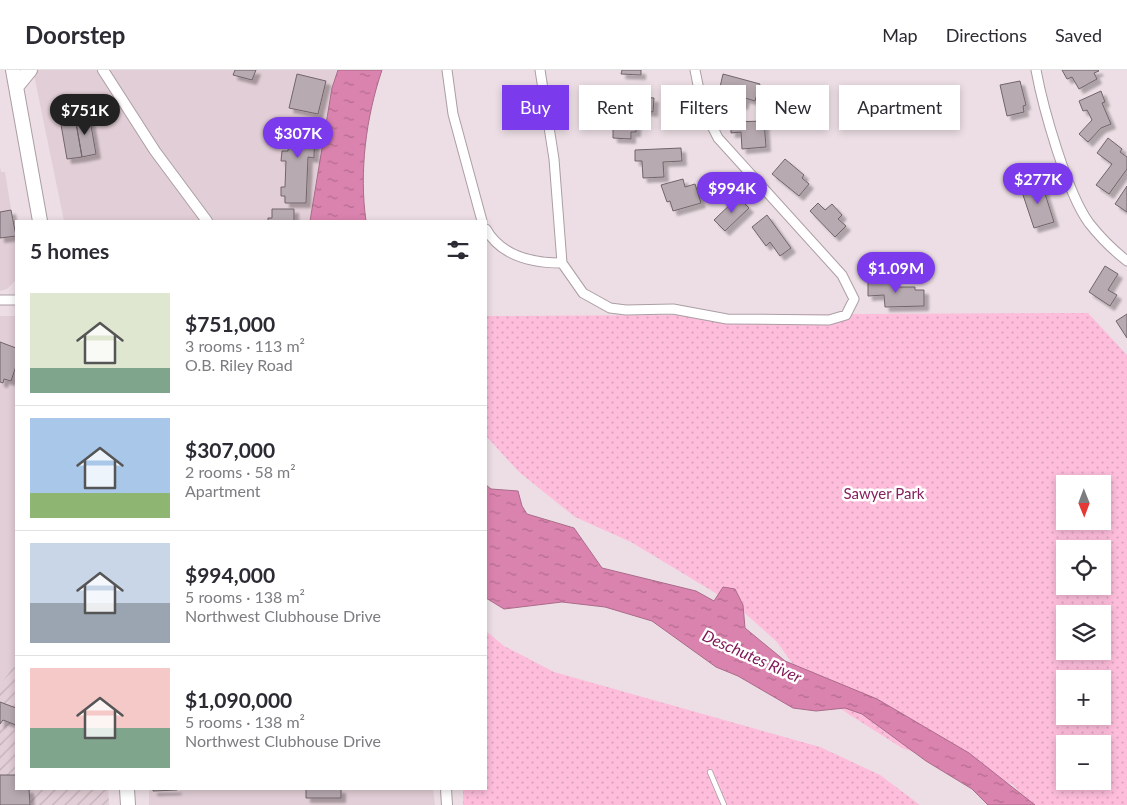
<!DOCTYPE html>
<meta charset="utf-8">
<style>
body{margin:0;font-family:Lato,sans-serif;background:#f7f7f7;color:#2b2b33;height:100vh;display:flex;flex-direction:column;font-size:19px;white-space:nowrap}
*{box-sizing:border-box;margin:0}
p{font-size:16px;color:#7c7c81}
.icon{flex:none;width:28px;height:28px;fill:none;stroke:currentColor;stroke-width:2;stroke-linecap:round;stroke-linejoin:round}
.map{position:relative;flex:1;overflow:hidden}
.side{position:absolute;left:15px;top:150px;width:472px;height:570px;display:flex;flex-direction:column;background:#fff;border-radius:0px;box-shadow:0 2px 8px #0003}
.side>*{flex:none}
.hud{position:absolute;left:502px;top:15px;width:475px;height:45px;display:flex;gap:10px}
.needle{width:32px;rotate:179deg}
.fabs{position:absolute;left:1056px;top:405px;display:grid;gap:10px}
.fabs a{display:grid;place-items:center;width:55px;height:55px;border-radius:0px;background:#fff;box-shadow:0 2px 8px #0003;font-size:25px}
.price{position:absolute;translate:-50% -42px;padding:0 11px;border-radius:18px;background:#7c3aed;color:#fff;font-size:16px;line-height:32px;filter:drop-shadow(0 1px 2px #0008)}
.price::after{content:'';position:absolute;left:50%;top:30px;width:15px;height:11px;margin-left:-8px;background:inherit;clip-path:polygon(0 0,100% 0,50% 100%)}
.price.current{background:#222;color:#fff}
ul{padding:0;list-style:none}
li{display:flex;align-items:center;gap:15px;height:125px;padding:0 15px}
li+li{border-top:1px solid #e1e1e2}
li span{display:grid;place-items:center;flex:none;width:140px;height:100px;border-radius:0px;color:#555}
li>.icon{margin-inline-start:auto}
span .icon{width:60px;height:60px;fill:#fffc;stroke-width:1}
li b{font-size:21px}
h2{display:flex;justify-content:space-between;align-items:center;height:60px;padding:0 15px;font-size:21px}
.pill{padding:0 18px;border-radius:0px;background:#fff;box-shadow:0 2px 8px #0003;font-size:18px;line-height:45px}
.pill.current{background:#7c3aed;color:#fff}
header{display:flex;align-items:center;gap:30px;box-sizing:border-box;height:70px;padding:0 25px;background:#fff;border-bottom:1px solid #e1e1e2}
header strong{font-size:24px}
nav{display:flex;gap:28px;margin-inline-start:auto;font-size:18px}
.map>svg:first-child{display:block}
</style>
<header>
<strong>Doorstep</strong>
<nav><a>Map</a><a>Directions</a><a>Saved</a></nav>
</header>
<div class="map">
<svg width="1127" height="735" viewBox="0 0 1127 735">
<defs>
<pattern id="industrial-furrows" width="10" height="10" patternUnits="userSpaceOnUse" patternTransform="scale(1.25)"><rect width="10" height="10" fill="#e2ced6"/><path d="M-1 1l2-2M0 10L10 0M9 11l2-2" fill="none" stroke="#c3b1b8"/></pattern>
<pattern id="green-dots" width="8" height="8" patternUnits="userSpaceOnUse" patternTransform="scale(1.25)"><rect width="8" height="8" fill="#fdbddb"/><path d="M2 2h.1M6 6h.1" fill="none" stroke="#daa3bd" stroke-width="1.8" stroke-linecap="round"/></pattern>
<pattern id="water-ripples" width="26" height="14" patternUnits="userSpaceOnUse" patternTransform="scale(1.25)"><rect width="26" height="14" fill="#db83af"/><path d="M2 4q2-2 4 0t4 0M15 11q2-2 4 0t4 0" fill="none" stroke="#b36c8f"/></pattern>
<filter id="shadow"><feDropShadow dx="4.5" dy="4.5" stdDeviation="1" flood-color="#0004"/></filter>
</defs>
<rect width="100%" height="100%" fill="#ecdee4"/>
<path fill="#e2ced6" d="M33,0H338L332,18L310,151H64Z
M0,96L1,102H5L16,170V210L7,219L0,221Z
M0,246H16V593L0,615Z
M149,719H433L435,735H149Z"/>
<path fill="url(#industrial-furrows)" d="M16,593V719H108L109,735H0V615Z"/>
<path fill="url(#green-dots)" fill-rule="evenodd" d="M1088,243L1127,285V735H1031L1013,715L986,701L948,695L902,678L850,645L809,617L777,572L737,536L631,472L575,447L519,402L486,366V246ZM1065,414H1102V451H1065ZM1065,479H1102V516H1065ZM1065,544H1102V581H1065ZM1065,609H1102V646H1065ZM1065,674H1102V711H1065Z
M486,561L504,576L554,602L820,677L880,705L920,735H463V719H486Z"/>
<path fill="url(#water-ripples)" stroke="#aa6b8a" d="M338,0H382C366,47 359,102 366,151H310L332,18Z
M486,415L491,419L518,421L522,436L527,444L574,458L602,498L696,521L714,531L723,517L735,519L743,535L745,558L785,591L877,629L969,683L1035,735H988L972,719L926,691L862,644L845,638L816,641L793,638L738,606L716,597L652,551L605,537L562,532L504,539L486,528Z"/>
<path fill="#b7aab0" stroke="#71656a" filter="url(#shadow)" d="M235,0H256L252,10L233,5Z
M622,0H641V5L621,4Z
M1062,0H1098L1099,1L1094,3L1097,9L1079,19L1072,7L1067,9Z
M297,4L326,11L318,44L289,38Z
M723,4L760,14L755,31L745,28L743,35L728,31L731,20L720,17Z
M1020,11L1026,35L1023,36L1024,42L1007,46L1000,15Z
M629,18L644,19L643,27L654,28L653,42L616,37L618,22L628,23Z
M1101,21L1105,32L1102,33L1111,54L1101,58L1088,72L1079,64L1092,50L1087,40L1083,41L1079,31Z
M89,44L96,84L82,87L75,47Z
M75,47L82,87L67,89L60,49Z
M613,47H636V62H631V69L613,68Z
M289,48L315,49L314,88L308,87L306,133H285V126H281V117H285L286,91H281L282,81H288L289,62L285,61V55H289Z
M764,51L766,77L742,79L741,62L731,63V52Z
M1108,68L1122,79L1120,82L1127,87V99L1109,124L1096,115L1112,94L1097,83Z
M681,78L682,91L663,92L664,107L643,108L642,91H635V80Z
M785,89L804,105L802,108L809,114L799,126L772,104Z
M683,109L685,117L695,114L701,133L673,141L670,131L667,132L661,115Z
M1041,111L1054,152L1034,158L1021,119Z
M1127,116V142L1115,134Z
M738,127L749,138L725,161L714,150Z
M818,133L825,140L832,134L842,145L838,149L846,156L835,167L810,141Z
M272,139H294V151H268V148H272Z
M11,140L16,166L0,168V142Z
M767,145L791,178L780,186L770,172L766,176L752,157Z
M1105,196L1118,204L1108,220L1117,225L1110,236L1089,222Z
M868,211H894V217H915V220H924V236L885,237L884,225L868,226Z
M1127,244V268L1116,251Z
M0,272L16,278V296L11,311L4,309L3,313L0,312Z
M0,632L16,638V655L3,650L0,654Z
M0,705H16V719H29L30,735H0Z
M153,719H177V720L153,721Z
M306,719H341V728H306Z"/>
<g fill="none" stroke-linecap="round" stroke-linejoin="round">
<defs>
<path id="service" d="M710,702L724,735"/>
<path id="minor" d="M447,0L453,44L482,151
M540,0L554,89L562,193L583,223L610,238L626,240L673,239L727,249L829,250L846,245L854,229L842,205L718,68C705,45 699,25 695,0
M1036,0C1043,38 1067,123 1089,153C1100,167 1113,180 1127,191
M486,159C501,186 533,193 562,193
M0,230H16"/>
<path id="tertiary" d="M103,0L155,81L207,151
M446,719L447,735"/>
<path id="primary" d="M13,0L40,151
M16,17L30,0
M127,719L128,735"/>
</defs>
<use href="#service" stroke="#ab9ea4" stroke-width="6"/>
<use href="#minor" stroke="#ab9ea4" stroke-width="11"/>
<use href="#tertiary" stroke="#ab9ea4" stroke-width="12"/>
<use href="#primary" stroke="#ab9ea4" stroke-width="16"/>
<use href="#service" stroke="#fff" stroke-width="4.5"/>
<use href="#minor" stroke="#fff" stroke-width="9"/>
<use href="#tertiary" stroke="#fff" stroke-width="10"/>
<use href="#primary" stroke="#fff" stroke-width="14"/>
</g>
<g text-anchor="middle" stroke-width="5" stroke-linejoin="round" paint-order="stroke">
<g font-size="15" fill="#87205d" stroke="#fff">
<text x="884" y="429">Sawyer Park</text>
</g>
<g font-size="16" font-style="italic" fill="#821a59" stroke="#fff">
<text transform="translate(752 586) rotate(24)" y="6">Deschutes River</text>
</g>
</g>
</svg>
<div class="fabs">
<a><svg class="needle" viewBox="-14 -14 28 28"><path d="M0-13l5 13h-10z" fill="#e53935"/><path d="M0 13l5-13h-10z" fill="#7c7c81"/></svg></a>
<a><svg class="icon" aria-label="locate" viewBox="0 0 24 24"><circle cx="12" cy="12" r="6"/><path d="M12 2v4M12 18v4M2 12h4M18 12h4"/></svg></a>
<a><svg class="icon" aria-label="layers" viewBox="0 0 24 24"><path d="M12 4l9 5-9 5-9-5zM3 14l9 5 9-5"/></svg></a>
<a>+</a>
<a>−</a>
</div>
<b class="price current" style="left:85px;top:66px">$751K</b>
<b class="price" style="left:298px;top:89px">$307K</b>
<b class="price" style="left:1038px;top:135px">$277K</b>
<b class="price" style="left:732px;top:144px">$994K</b>
<b class="price" style="left:896px;top:224px">$1.09M</b>
<div class="hud">
<a class="pill current">Buy</a>
<a class="pill">Rent</a>
<a class="pill">Filters</a>
<a class="pill">New</a>
<a class="pill">Apartment</a>
</div>
<section class="side">
<h2>5 homes<svg class="icon" aria-label="filters" viewBox="0 0 24 24"><path d="M4 7h16M4 17h16"/><circle cx="9" cy="7" r="2"/><circle cx="15" cy="17" r="2"/></svg></h2>
<ul>
<li><span style="background:linear-gradient(#dfe7d0 75%,#7fa58c 0)"><svg class="icon" aria-label="home" viewBox="0 0 24 24"><path d="M3 11l9-7 9 7M6 9v11h12V9"/></svg></span><div><b>$751,000</b><p>3 rooms · 113 m²</p><p>O.B. Riley Road</p></div></li>
<li><span style="background:linear-gradient(#a9c7e8 75%,#8fb573 0)"><svg class="icon" aria-label="home" viewBox="0 0 24 24"><path d="M3 11l9-7 9 7M6 9v11h12V9"/></svg></span><div><b>$307,000</b><p>2 rooms · 58 m²</p><p>Apartment</p></div></li>
<li><span style="background:linear-gradient(#c9d6e8 60%,#9aa5b1 0)"><svg class="icon" aria-label="home" viewBox="0 0 24 24"><path d="M3 11l9-7 9 7M6 9v11h12V9"/></svg></span><div><b>$994,000</b><p>5 rooms · 138 m²</p><p>Northwest Clubhouse Drive</p></div></li>
<li><span style="background:linear-gradient(#f6c9c9 60%,#7fa58c 0)"><svg class="icon" aria-label="home" viewBox="0 0 24 24"><path d="M3 11l9-7 9 7M6 9v11h12V9"/></svg></span><div><b>$1,090,000</b><p>5 rooms · 138 m²</p><p>Northwest Clubhouse Drive</p></div></li>
</ul>
</section>
</div>
